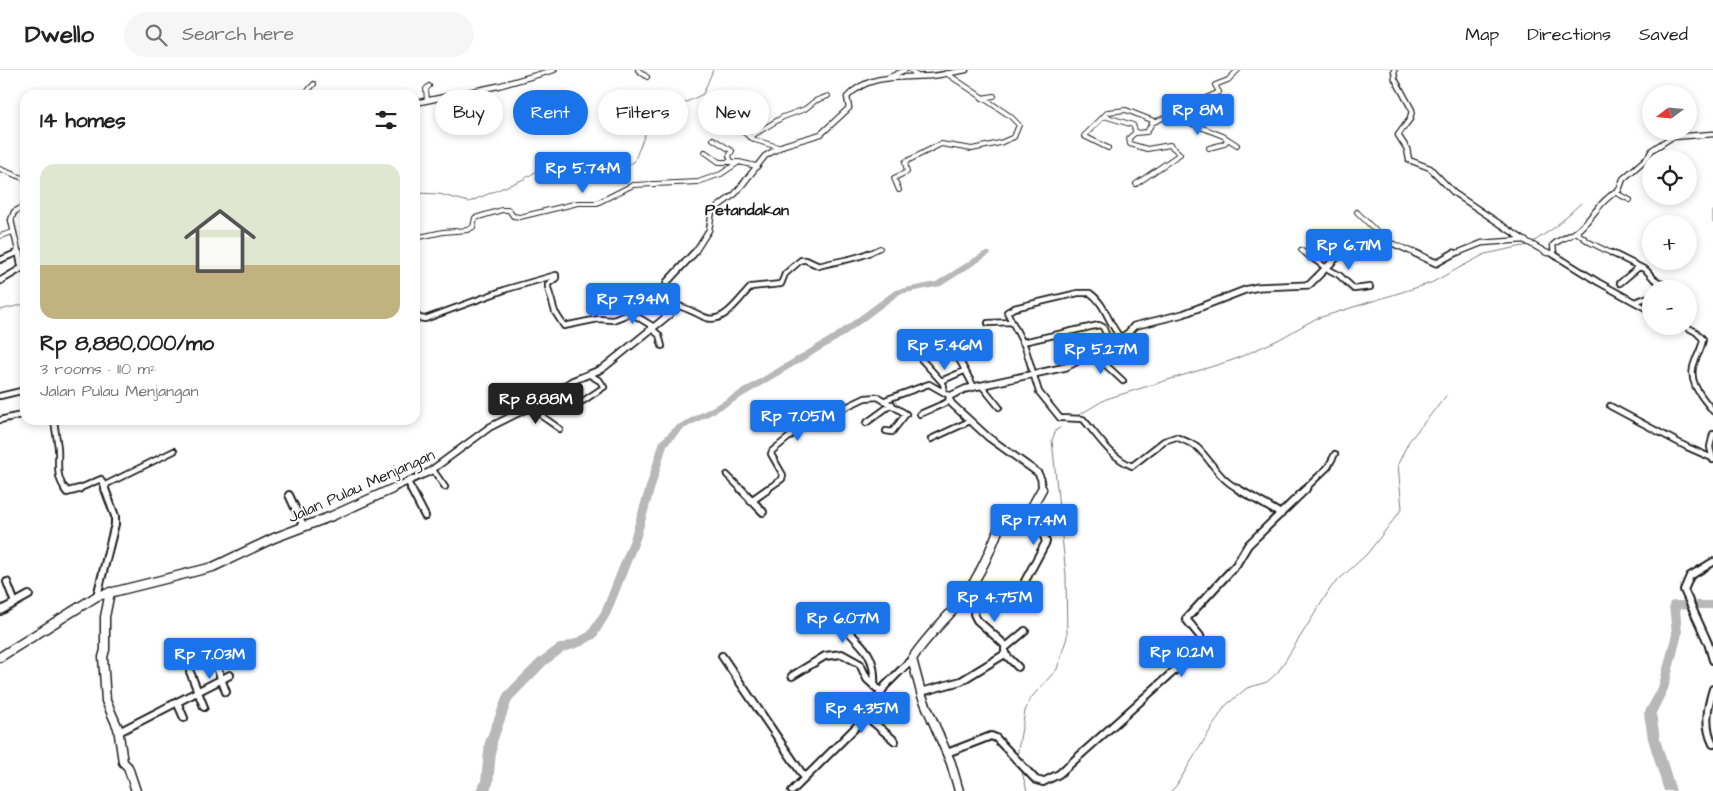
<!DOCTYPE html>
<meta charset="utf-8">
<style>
body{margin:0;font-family:"Architects Daughter",sans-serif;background:#f6f6f6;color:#222;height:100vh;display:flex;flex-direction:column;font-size:19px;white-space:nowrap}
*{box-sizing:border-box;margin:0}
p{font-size:16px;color:#767676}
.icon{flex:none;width:28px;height:28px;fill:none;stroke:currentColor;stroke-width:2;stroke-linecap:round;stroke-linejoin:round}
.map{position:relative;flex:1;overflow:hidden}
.panel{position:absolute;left:20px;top:20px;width:400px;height:335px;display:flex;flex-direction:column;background:#fff;border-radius:15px;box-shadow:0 2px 8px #0003}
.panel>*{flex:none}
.banner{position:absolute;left:435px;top:20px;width:475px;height:45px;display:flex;gap:10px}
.needle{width:32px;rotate:254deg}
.buttons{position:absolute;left:1642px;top:15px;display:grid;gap:10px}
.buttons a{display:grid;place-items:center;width:55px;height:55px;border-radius:50%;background:#fff;box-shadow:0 2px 8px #0003;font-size:25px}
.price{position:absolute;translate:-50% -42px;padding:0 11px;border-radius:5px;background:#1a73e8;color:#fff;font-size:16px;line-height:32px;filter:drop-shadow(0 1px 2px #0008)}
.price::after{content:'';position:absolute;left:50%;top:30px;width:15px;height:11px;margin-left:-8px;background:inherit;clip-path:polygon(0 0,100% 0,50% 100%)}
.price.selected{background:#222;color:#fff}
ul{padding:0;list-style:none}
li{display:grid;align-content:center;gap:10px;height:265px;padding:0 20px}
li span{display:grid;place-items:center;height:155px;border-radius:15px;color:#555}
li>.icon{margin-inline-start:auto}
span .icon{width:90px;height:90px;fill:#fffc;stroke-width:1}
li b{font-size:21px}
h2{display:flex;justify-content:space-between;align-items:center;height:60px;padding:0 20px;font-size:21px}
.pill{padding:0 18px;border-radius:22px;background:#fff;box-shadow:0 2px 8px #0003;font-size:18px;line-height:45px}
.pill.selected{background:#1a73e8;color:#fff}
header{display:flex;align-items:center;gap:30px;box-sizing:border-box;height:70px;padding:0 25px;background:#fff;border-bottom:1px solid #e0e0e0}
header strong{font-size:24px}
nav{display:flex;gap:28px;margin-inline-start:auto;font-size:18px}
.search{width:350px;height:45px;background:#f6f6f6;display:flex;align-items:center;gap:12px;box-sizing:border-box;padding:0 18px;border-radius:28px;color:#767676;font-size:19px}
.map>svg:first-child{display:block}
</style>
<header>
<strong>Dwello</strong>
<div class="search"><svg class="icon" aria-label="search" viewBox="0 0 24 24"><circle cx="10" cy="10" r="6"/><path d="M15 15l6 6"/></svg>Search here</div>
<nav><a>Map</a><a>Directions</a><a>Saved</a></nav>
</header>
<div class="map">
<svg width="1713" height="721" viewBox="0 0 1713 721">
<rect width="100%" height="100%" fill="#fff"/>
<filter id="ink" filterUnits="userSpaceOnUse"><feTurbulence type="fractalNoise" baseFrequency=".02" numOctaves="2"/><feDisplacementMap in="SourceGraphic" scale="10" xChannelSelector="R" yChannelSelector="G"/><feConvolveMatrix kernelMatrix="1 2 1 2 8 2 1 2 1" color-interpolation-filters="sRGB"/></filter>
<g filter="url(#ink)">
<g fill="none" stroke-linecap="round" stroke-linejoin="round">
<path stroke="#7a7a7a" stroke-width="1" d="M415,123L439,124L469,132L524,109L545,96L586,86L618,99L634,92L647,59L672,39L703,24L713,0
M1713,141V153
M1533,172L1554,158L1581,133
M0,240L25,234
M1079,345L1106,329L1233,290L1278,270L1315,249L1431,213L1485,184L1528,175
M1017,686L1025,641L1031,628L1057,599L1067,567L1066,505L1052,370L1056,360L1060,358
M1022,702L1027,721
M1171,721L1176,716L1225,636L1247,618L1267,612L1278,602L1332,516L1367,484L1402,439L1398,394L1409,371L1446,326"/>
<path fill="#b8b8b8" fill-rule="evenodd" d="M984,182H990L991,184L941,216L900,224L841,268L729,335L682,360L667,375L640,469L610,545L596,568L582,576L564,582L546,595L512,630L497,672L493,714L489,721H475L481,712L485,672L504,623L538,589L557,575L575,569L588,562L602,540L630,469L660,371L676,356L723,331L835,264L895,220L936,212Z
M1674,531H1713V539H1680L1682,564L1668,619L1656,643L1660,669L1676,721H1664L1648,669L1644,643L1658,618L1672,564L1669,535L1670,532Z"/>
<defs>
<path id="minor-far2" d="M638,0L647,7
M911,0L917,6
M887,8L905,0
M304,25L314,14
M982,28L994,26
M427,30L426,19L429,16
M1170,45L1223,66L1237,75
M1104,46L1133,55L1136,63
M727,51L755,70L778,77
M750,67L783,47L805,39L815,31L828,26
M713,69L732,81L729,86L731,91
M1108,78L1084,66L1108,42L1126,40L1154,51
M1209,78L1224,74L1228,69
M705,82L719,92H737
M0,99L25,109
M1136,114L1180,84L1170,75L1147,79L1130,74L1129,68L1135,63L1147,62L1152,53L1170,45L1171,42L1187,37L1219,22L1215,15L1228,10L1238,0
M899,120L894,108L907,102L905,92L941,74L972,79L1000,73L1014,67L1019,55L1010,46L946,3
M1614,122L1630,130
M1357,142L1376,161L1382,170
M1576,162L1589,172L1615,185
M0,166L13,162
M415,168L443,162L468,160L473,157L475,148L502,140H509L513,146L520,147L578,133H597L633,115L698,112L721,104L739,92L756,96
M1301,180L1307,185
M13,185L19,182
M865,185L880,178"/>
<path id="minor-far1" d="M1306,183L1326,198
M1612,183L1646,200L1654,209L1670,219
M1553,184L1598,212L1651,241
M0,190L16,183
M1326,198L1339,205L1354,219L1370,217
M1620,213L1639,197
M1635,232L1651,226
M674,235C686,237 693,242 704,247C723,256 739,229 751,217L781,214L785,204L801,190H806L819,196C835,191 854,190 868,183
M415,243L419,248L425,249L507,219L556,205V208L548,214V218L555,242L564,256L598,249L613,250L631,243L654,257
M988,253L1012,252
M1685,256L1696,262L1703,269C1702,278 1698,284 1695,291C1686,311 1702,327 1713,341
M652,259L659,265L662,276
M952,266L956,274L949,277L960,291L974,317
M1121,268C1108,254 1106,234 1090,223H1078L1014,238L1007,242L1025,277L1039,322L1060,348L1083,349C1098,366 1110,387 1132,396L1164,371L1176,367C1183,370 1192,373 1198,378C1213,393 1220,411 1241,420
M1023,272L1099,255L1103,257L1111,275
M1093,283L1123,311
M921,289L942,312L944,316L943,321
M941,311L964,301
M982,316L999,337
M0,326L25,320
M885,330L929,314L950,326
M583,331L604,317L600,311L590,305
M537,333L543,347L560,359
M1610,336L1687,377L1712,388
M920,344L950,331
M0,350L25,344
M54,350C55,359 57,369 58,378C59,394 55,407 66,420
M866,353L892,334
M1713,364L1710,377L1713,390
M931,369L970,351
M433,400L445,417
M727,405L742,420
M408,412L412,420
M76,420L101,409L105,418
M105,420L107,414L174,381
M766,420L782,409L783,405L771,384L772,381L798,360L865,328L878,327L906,344L892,362L886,361
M1304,420L1328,397L1335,384"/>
<path id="minor" d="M65,419L67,422L79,419
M411,419L425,446
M741,419L763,442
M1238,419L1281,444
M289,425L304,457
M751,431L768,419
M1713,492L1690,506L1684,520L1708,573L1713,590
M1025,511L1046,472L1040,454L1031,439
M7,512L15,533
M967,522L977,533L974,544L977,550L1005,575V584L1018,597
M97,526L115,454V446L105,419
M837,540C848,575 877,571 874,616
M0,541L29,525
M1006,577L1025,561
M722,586L805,708
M214,589L226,622
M190,602L204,637
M792,606L825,586L842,584L860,594L867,609L881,622
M1713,619C1707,638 1704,656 1713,674
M921,622L961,611L1005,584
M177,632L184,648
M866,646L895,671
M119,662L230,605
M947,683L991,666L996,668L1036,710L1043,712L1059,704L1173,602L1202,573L1200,566L1186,549L1236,495L1248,475L1306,419
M792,721L864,649L885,616L912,589"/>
<path id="tertiary-far2" d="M1394,0L1395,9L1412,40L1410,49L1398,65L1407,79L1409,90L1430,98L1454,123L1524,170L1547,183H1554L1553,175C1560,168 1570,167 1577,161C1593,148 1600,130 1619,120L1623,109L1648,87L1652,80L1672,67L1713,64
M415,33L498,16L554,0
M19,185L11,150L14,142L25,136
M693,185L709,160L712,141L735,124L765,86L784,75L821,64L849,38L847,27C869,3 901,8 931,6C943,5 954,2 966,0
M1341,185C1377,165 1382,168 1418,185
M1452,185L1482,173L1524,170"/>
<path id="tertiary-far1" d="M1415,183L1436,193L1454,183
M0,211L22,198L19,183
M389,420L429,402L490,357L540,332L572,311L602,299L670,244L673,233L666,218L667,212L694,183
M1042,420L1041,409L1038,403L988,367L952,334L949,329L950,326L965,319L1066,297L1113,273L1128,263L1134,256L1183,244L1245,220L1258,217L1309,215L1337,187L1343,183"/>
<path id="tertiary" d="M110,522L105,547V580L103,587L106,631L118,658L123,692L128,697L136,721
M0,587L97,526L213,497L274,468L332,446L392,419
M959,721L951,693L922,626L912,589C924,570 939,556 954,539C975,516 988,487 999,458L1029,442L1042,419"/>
</defs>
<use href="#minor-far2" stroke="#1c1c1c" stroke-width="6"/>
<use href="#minor-far1" stroke="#1c1c1c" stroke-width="8"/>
<use href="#minor" stroke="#1c1c1c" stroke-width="10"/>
<use href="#tertiary-far2" stroke="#1c1c1c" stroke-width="7"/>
<use href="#tertiary-far1" stroke="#1c1c1c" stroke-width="9"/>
<use href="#tertiary" stroke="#1c1c1c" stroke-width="11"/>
<use href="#minor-far2" stroke="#fff" stroke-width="4"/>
<use href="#minor-far1" stroke="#fff" stroke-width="4.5"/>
<use href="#minor" stroke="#fff" stroke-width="6"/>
<use href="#tertiary-far2" stroke="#fff" stroke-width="4.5"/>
<use href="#tertiary-far1" stroke="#fff" stroke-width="5.5"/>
<use href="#tertiary" stroke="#fff" stroke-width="8"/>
</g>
</g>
<g text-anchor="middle" stroke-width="4" stroke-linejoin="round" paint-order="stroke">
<g font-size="16" font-weight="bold" fill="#1c1c1c" stroke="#fff">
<text x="747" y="145">Petandakan</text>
</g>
<g font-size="16" fill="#1c1c1c" stroke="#fff">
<text transform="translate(361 415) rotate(-24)" y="6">Jalan Pulau Menjangan</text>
</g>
</g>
</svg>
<div class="buttons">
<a><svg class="needle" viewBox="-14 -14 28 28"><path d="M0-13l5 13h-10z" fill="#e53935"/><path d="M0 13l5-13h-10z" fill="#767676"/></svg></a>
<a><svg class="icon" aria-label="locate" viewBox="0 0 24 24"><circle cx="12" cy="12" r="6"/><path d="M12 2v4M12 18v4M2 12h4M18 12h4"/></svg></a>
<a>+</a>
<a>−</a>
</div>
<b class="price" style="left:1198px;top:66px">Rp 8M</b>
<b class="price" style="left:583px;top:124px">Rp 5.74M</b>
<b class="price" style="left:1349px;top:201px">Rp 6.71M</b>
<b class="price" style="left:633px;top:255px">Rp 7.94M</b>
<b class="price" style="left:945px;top:301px">Rp 5.46M</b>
<b class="price" style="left:1101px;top:305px">Rp 5.27M</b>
<b class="price selected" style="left:536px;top:355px">Rp 8.88M</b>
<b class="price" style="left:798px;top:372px">Rp 7.05M</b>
<b class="price" style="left:1034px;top:476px">Rp 17.4M</b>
<b class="price" style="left:995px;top:553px">Rp 4.75M</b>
<b class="price" style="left:843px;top:574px">Rp 6.07M</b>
<b class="price" style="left:1182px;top:608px">Rp 10.2M</b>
<b class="price" style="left:210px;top:610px">Rp 7.03M</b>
<b class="price" style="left:862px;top:664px">Rp 4.35M</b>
<div class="banner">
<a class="pill">Buy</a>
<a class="pill selected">Rent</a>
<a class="pill">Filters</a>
<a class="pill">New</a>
</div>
<section class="panel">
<h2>14 homes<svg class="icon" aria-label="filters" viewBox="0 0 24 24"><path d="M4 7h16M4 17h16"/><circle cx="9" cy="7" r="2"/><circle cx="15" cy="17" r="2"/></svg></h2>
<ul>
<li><span style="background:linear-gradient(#dfe7d0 65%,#c2b280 0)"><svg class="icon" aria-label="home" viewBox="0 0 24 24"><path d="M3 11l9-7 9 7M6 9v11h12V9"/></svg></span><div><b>Rp 8,880,000/mo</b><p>3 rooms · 110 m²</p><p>Jalan Pulau Menjangan</p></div></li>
</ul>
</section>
</div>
